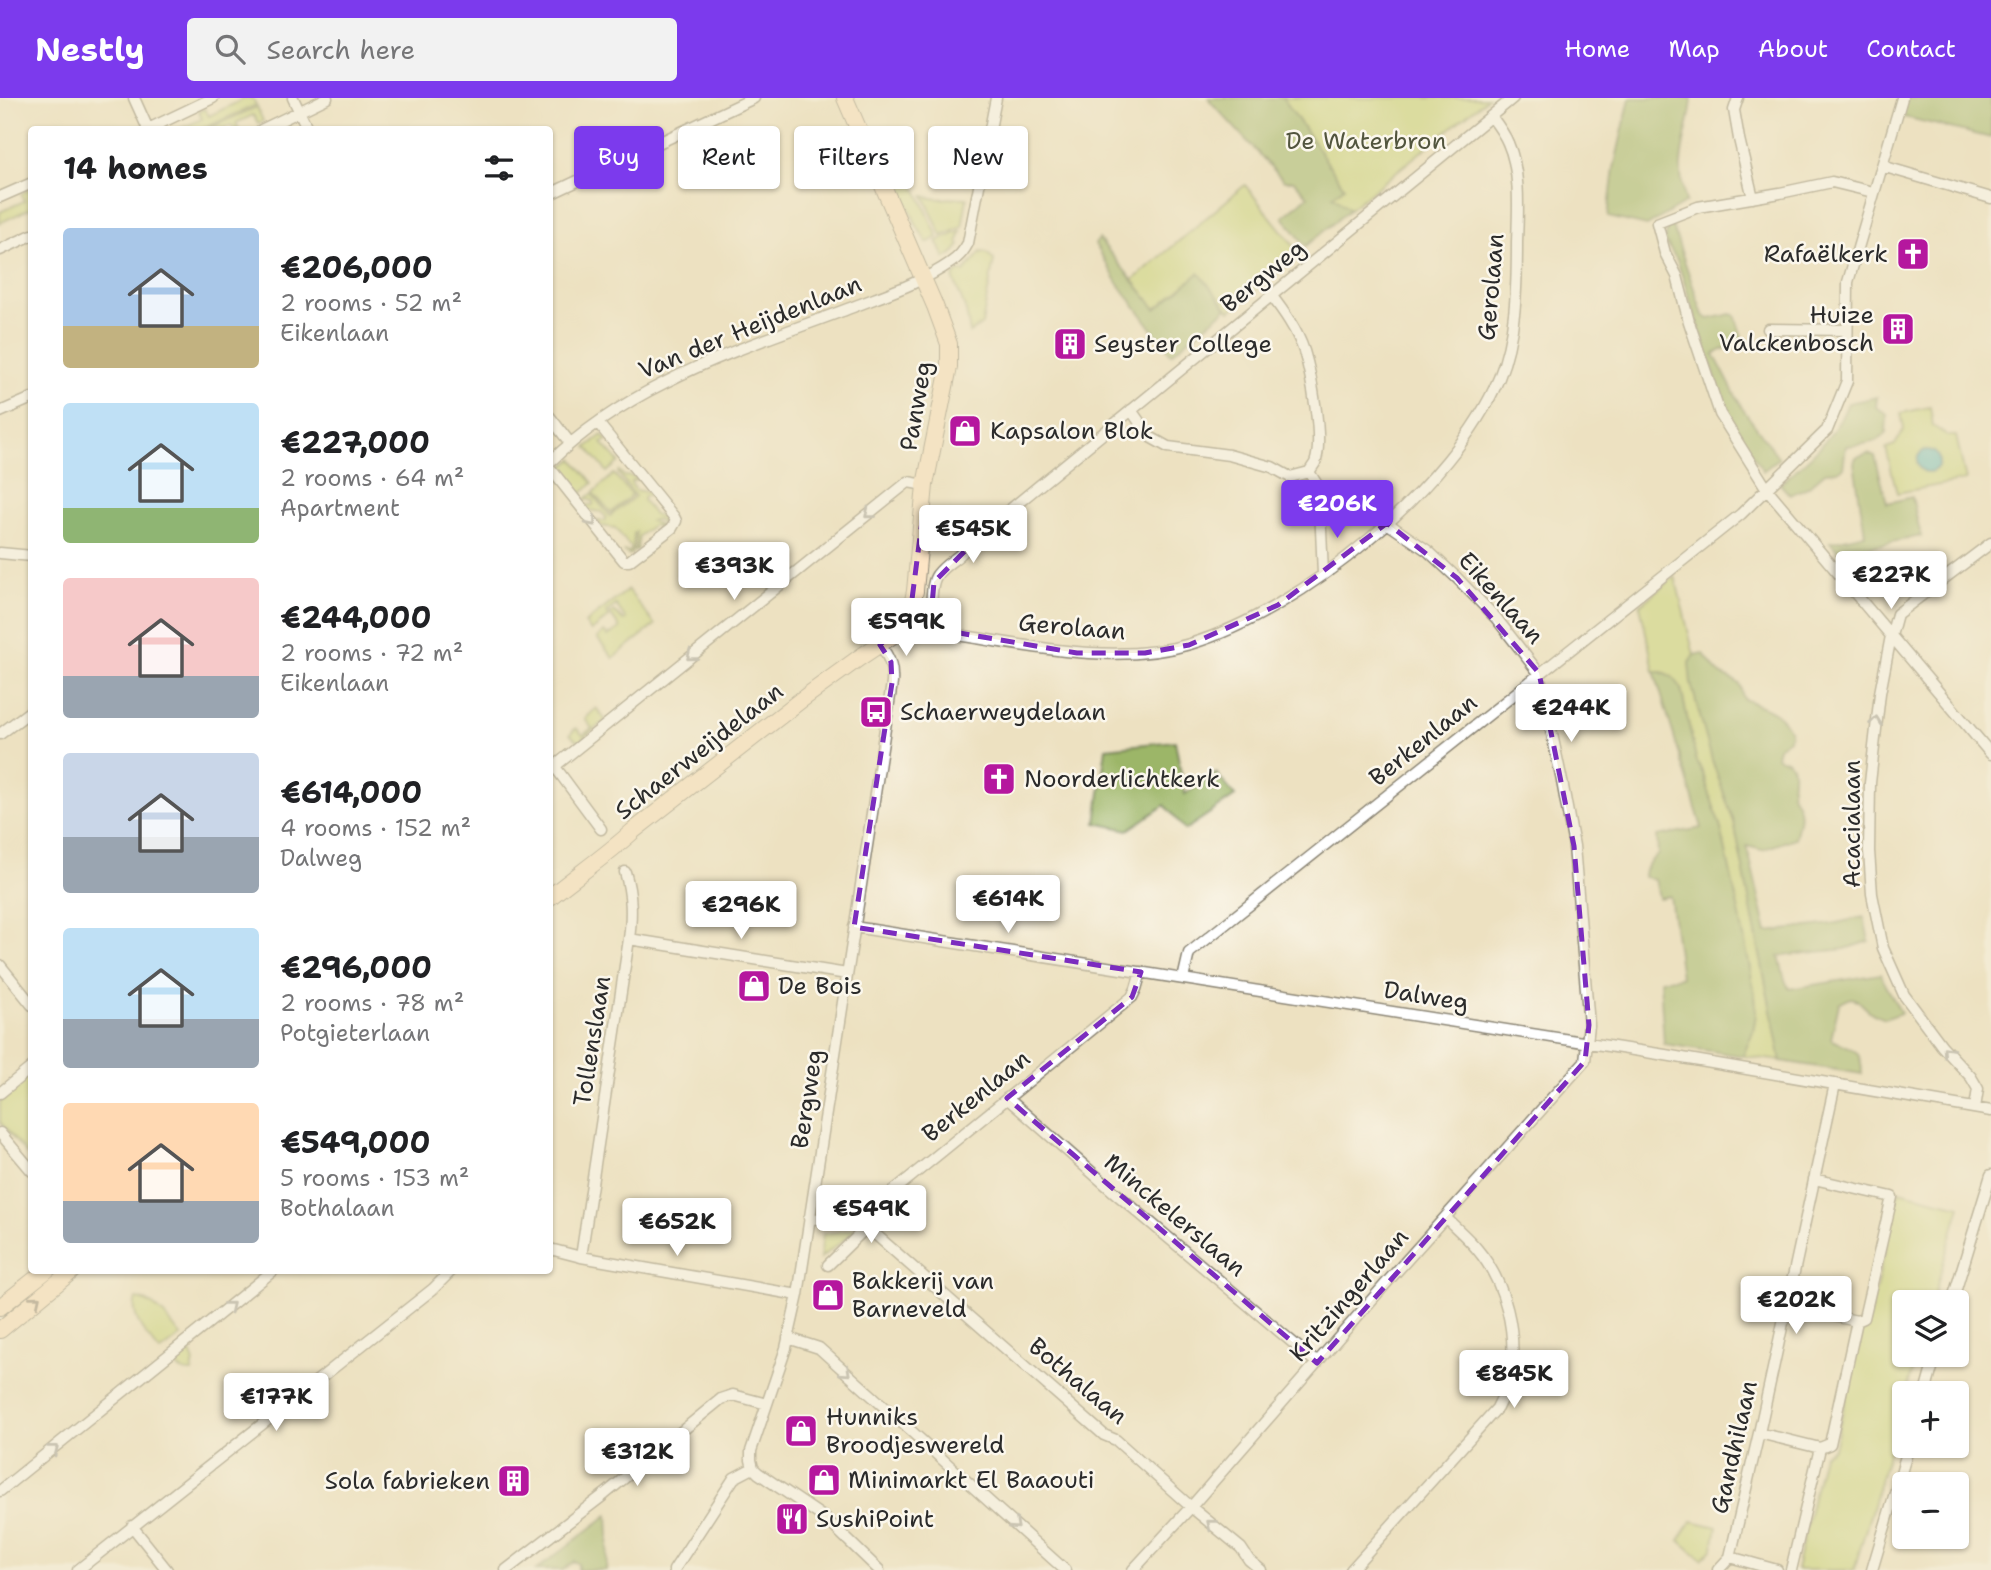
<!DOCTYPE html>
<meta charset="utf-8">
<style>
body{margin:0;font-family:"Shantell Sans",sans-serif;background:#f2f2f2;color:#202124;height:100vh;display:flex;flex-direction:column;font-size:26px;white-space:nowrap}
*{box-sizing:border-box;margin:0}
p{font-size:23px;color:#757577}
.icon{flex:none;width:38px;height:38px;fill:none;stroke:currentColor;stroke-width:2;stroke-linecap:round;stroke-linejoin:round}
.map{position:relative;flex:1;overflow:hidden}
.side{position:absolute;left:28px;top:28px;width:525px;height:1148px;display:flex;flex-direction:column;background:#fff;border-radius:7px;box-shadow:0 2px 5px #0004}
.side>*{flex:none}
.hud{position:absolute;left:574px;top:28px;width:665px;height:63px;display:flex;gap:14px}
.fabs{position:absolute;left:1892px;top:1192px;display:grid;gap:14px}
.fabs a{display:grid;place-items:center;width:77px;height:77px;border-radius:7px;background:#fff;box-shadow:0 2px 5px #0004;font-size:35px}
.price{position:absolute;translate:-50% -60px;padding:0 16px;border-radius:7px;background:#fff;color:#222;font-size:23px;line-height:46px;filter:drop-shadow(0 2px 4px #0008)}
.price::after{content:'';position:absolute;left:50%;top:42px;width:21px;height:16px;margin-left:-10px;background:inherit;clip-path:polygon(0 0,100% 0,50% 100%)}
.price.on{background:#7c3aed;color:#fff}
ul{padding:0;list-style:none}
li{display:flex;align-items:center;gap:21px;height:175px;padding:0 35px}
li span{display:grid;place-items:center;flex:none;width:196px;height:140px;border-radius:7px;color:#555}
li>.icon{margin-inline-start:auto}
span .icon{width:84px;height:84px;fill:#fffc;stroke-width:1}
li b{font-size:30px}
h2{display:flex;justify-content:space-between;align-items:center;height:84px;padding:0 35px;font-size:30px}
.chip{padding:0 24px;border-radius:7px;background:#fff;box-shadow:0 2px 5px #0004;font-size:24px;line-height:63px}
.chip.on{background:#7c3aed;color:#fff}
header{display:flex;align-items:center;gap:42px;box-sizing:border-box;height:98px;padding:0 35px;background:#7c3aed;color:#fff}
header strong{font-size:33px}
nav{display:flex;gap:38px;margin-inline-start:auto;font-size:24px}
.search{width:490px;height:63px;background:#f2f2f2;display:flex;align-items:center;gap:18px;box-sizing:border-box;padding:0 24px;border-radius:7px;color:#757577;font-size:26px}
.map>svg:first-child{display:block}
</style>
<header>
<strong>Nestly</strong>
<div class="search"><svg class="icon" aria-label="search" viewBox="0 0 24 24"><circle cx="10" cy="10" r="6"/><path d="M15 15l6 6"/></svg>Search here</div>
<nav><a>Home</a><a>Map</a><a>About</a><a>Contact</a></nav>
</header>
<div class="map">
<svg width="1991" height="1472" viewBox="0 0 1991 1472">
<rect width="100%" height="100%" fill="#fbf7ec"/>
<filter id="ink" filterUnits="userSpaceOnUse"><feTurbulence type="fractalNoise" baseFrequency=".0143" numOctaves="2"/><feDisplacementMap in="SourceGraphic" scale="14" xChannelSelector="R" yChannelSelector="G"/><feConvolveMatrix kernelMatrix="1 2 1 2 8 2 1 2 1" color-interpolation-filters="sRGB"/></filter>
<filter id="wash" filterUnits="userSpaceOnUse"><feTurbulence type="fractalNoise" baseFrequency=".00686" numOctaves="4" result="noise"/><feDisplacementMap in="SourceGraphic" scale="28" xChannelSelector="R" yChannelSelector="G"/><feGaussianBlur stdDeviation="1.57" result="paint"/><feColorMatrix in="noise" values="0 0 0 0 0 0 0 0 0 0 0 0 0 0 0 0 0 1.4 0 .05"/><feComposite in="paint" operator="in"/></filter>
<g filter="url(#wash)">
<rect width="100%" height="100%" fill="#ede1c1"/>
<path fill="#c6d476" stroke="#788050" stroke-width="2" d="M242,0H253L256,7L202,31H179L202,21L199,13L205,11L209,18L240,3Z
M1283,0H1488L1350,111L1333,98L1344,89Z
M257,9L263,23L258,25L253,17L236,25L239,31H234L231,27L221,31H207Z
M892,45L905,75L896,79L882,46Z
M908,80L918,94L938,139L927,145L916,126L898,84Z
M1245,87L1298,153V158L1230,213L1199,176L1156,211L1133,182Z
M31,90V110L0,125V114L24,103L21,96Z
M924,98C939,104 952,98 967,100L962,129L942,138Z
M961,133L958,144L960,146C957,153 952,157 945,160L937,143Z
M981,154L987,155L994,162L982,226L970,235L966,213L953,179L958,174H964Z
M1930,309L1933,328L1947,338H1956L1966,382L1897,395L1886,350L1895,347L1904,331L1901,315Z
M602,337L607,342L602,345L619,364L607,374L587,349Z
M573,361L593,385L580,397L559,372Z
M619,373L624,378L636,379L638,382L632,383L631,385L636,392L647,394L651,398H644L643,402L653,416L668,420L670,422L665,429L658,421L651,423L657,425L662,431L656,435L657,428L653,427L639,438L637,452L635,453L636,434L634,435L632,456L629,457L623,453L630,454L631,450L615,430L601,428L597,423H605L606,419L601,414L588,412L585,407H593V403L585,401L592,396L610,418L635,398L618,375Z
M614,376L632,397L611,415L593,395Z
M1675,478L1694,557L1689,565L1712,662L1734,724L1781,963L1743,958L1753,933L1756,916L1755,897L1739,814L1721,731L1703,676L1696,661L1681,591L1666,575L1654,573L1640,507Z
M628,492L655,527L613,560L597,540L604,534L608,538L620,530L610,516L614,513L623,523L626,521L616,507L606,515L609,519L591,533L585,525Z
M596,610L606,622L578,644L570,636L576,630L583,637L592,630L585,621Z
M31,974V1062L0,1024V1004L22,982Z
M1899,1093L1960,1108L1932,1204H1904V1256L1917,1257L1906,1295H1904V1301L1854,1472H1796L1823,1356L1834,1350L1863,1227L1868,1224Z
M857,1130L860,1133L853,1135L820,1160L823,1136Z
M136,1201C154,1201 171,1225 181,1238L160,1254C149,1241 129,1219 136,1201Z
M189,1251L194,1264L192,1274C183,1275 178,1270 171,1265Z
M1692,1423L1717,1429L1713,1450L1702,1461L1679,1442Z"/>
<path fill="#9cb667" stroke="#647049" stroke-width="2" d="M1209,0H1283L1344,89L1333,98L1350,111L1306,148L1283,119L1308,98L1294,83H1284L1210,3Z
M1630,0H1692C1691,23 1682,43 1681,66C1680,79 1683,92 1686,104L1647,128L1608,119L1614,70Z
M1905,0H1991V40L1900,18Z
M1672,127L1703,217L1709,221L1731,216L1735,217L1743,242L1714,256L1742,310L1779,360L1763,373L1735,328L1723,303L1677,162L1665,143L1667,131Z
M1099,141L1156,211L1199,175L1227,210L1171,256L1118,185L1095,146Z
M1877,299L1876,309L1887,316L1886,335C1875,347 1862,346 1846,348L1843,370L1837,373L1825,374L1808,389L1790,397L1780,386C1808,361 1834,341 1848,305Z
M1868,355L1875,358L1887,405L1912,399L1921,438L1840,455L1830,444L1865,436L1854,365L1856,359Z
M1702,555C1710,561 1713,571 1722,577C1727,580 1733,581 1738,585C1742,589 1741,596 1744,601C1764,610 1781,612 1790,634L1789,641L1778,649L1776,658L1781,661C1798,661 1793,683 1791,696C1804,711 1800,722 1795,740L1762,752L1747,748L1767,834L1832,826L1864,819L1869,843L1845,851L1779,858L1785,882L1789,891L1880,876L1901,915L1885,921C1879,918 1873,917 1868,912C1855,901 1857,895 1839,906L1831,941C1852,952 1862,949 1862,976L1781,963L1734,724L1712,662L1691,585L1689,565L1694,557Z
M1654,573C1668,575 1675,578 1681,591L1696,661L1703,676L1721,731L1739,814L1755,897L1756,916L1753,933L1743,958L1664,946L1660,882L1681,879L1670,798L1659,800L1655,781L1644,779C1643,769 1651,763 1658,756L1657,738L1702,730Z
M1175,643L1185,696L1216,675L1235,698L1185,732L1165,707L1128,732L1096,725L1106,650Z
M608,1417L609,1437L606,1472H578V1466L574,1463L563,1472H536Z"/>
<path fill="#41b0bc" stroke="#366e74" stroke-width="2" d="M1917 363a11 11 0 1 1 22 0a11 11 0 1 1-22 0Z"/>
</g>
<g filter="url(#ink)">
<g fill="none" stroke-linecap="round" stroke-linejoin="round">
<defs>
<path id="street" d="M134,0L148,31
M293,0L308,32
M1738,0L1734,12L1739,41L1753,100
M146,32L213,0
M261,32L327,0
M1882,68L1991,100
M1873,94L1832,84L1780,95L1698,109L1657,125L1665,155L1677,178L1689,224L1720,316L1767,391L1991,656
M550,96L754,0
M0,99L32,85
M0,152L32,137
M1271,197C1284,214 1297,232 1304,253C1311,276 1324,342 1315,365C1313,368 1311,371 1309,374
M1768,231L1847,232
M1131,312L1150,339L1168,349L1229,357L1272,369L1290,379L1309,374L1325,399
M0,314L32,300
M550,319L570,345
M550,364C583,332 622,306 664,285C724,254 790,233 853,209C886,196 921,185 950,165C958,160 964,153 968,145L996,0
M550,370L624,463H629L672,430L676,423L674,419L598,325
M922,423L970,435L984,430L996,423L1513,0
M970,435C967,461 950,459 937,477C930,486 930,523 935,532L944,535C1021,546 1113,569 1190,546C1301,513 1454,388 1499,280C1516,238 1517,189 1517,144C1518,113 1521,74 1508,45C1504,35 1497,26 1491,18
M0,455L32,458
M1323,476L1320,409V404L1325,399
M0,636L32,612
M550,662L601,731
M555,668L908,384L925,387
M854,829L1665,957L1991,1013
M629,841L847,876
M0,867L32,907
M1183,881L1189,855L1741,416L1827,332L1847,283L1848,184L1902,0
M0,995L32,969
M1007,1000L1113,1093L1317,1265
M1975,1010L1978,991L1971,979L1942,948L1904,897L1883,850L1872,796L1869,753L1870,685L1880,595L1891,538L1897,516L1991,445
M0,1035L32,1073
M809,1120C826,1121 850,1127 865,1116L1132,899L1136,891L1141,874
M867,1129L1104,1337L1116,1342L1191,1409L1241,1450L1249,1462L1261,1472
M550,1151L581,1159L798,1197
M581,1159L629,841C632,817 632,797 625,774
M828,1167L867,1129L862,1125
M1952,1204L1991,1077
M1786,1208L1857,1223
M788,1240L819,1250L1065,1472
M1925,1295L1936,1256
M1759,1335L1820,1350
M753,1370L751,1362V1353L786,1250L798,1197L892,585C893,569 890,560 880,547
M753,1370L758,1375L826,1421L879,1472
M0,1393L274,1172
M132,1428L167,1472
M1730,1459L1777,1472
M78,1472L433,1191L452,1172
M506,1472L605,1396L721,1301L733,1297L767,1306
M674,1472L734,1380L753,1370
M1133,1472L1191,1409L1389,1182L1585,963L1589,927L1574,748L1562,683L1539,575L1496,520L1457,480L1428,453L1387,425L1337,399L1330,397L1325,399
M1351,1472L1497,1310C1501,1301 1508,1290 1510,1280C1518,1236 1506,1185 1477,1151C1468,1140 1456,1130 1446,1120
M1718,1472L1730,1459L1759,1335L1835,986
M1791,1472L1820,1350L1830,1346L1857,1223L1864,1220L1892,1099L1814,1081
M1872,1472L1909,1348"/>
<path id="secondary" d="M550,799C577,777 607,757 633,733L801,602L859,560L898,534L910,517L915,493L925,387L949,269V246L935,208L845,0
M0,1209L47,1172
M0,1232L73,1172"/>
</defs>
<use href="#street" stroke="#8c8676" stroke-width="13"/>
<use href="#secondary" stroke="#8c8676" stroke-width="18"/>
<use href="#street" stroke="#fff" stroke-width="10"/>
<use href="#secondary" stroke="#fde5c5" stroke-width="16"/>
</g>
<defs><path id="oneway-chevron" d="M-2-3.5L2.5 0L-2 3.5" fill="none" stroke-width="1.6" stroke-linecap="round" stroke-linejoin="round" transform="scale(1.75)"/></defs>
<g stroke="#a0a0a0">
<use href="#oneway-chevron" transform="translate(869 416) rotate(141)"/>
<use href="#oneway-chevron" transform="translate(592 424) rotate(51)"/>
<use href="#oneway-chevron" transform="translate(691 558) rotate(141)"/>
<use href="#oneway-chevron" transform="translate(1876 623) rotate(-84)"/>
<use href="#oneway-chevron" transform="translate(1947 953) rotate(-132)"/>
<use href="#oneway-chevron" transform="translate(230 1208) rotate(-39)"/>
<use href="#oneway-chevron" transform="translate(846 1274) rotate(42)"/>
<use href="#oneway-chevron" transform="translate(54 1351) rotate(-38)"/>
<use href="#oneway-chevron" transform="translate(1211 1426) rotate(-141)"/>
<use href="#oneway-chevron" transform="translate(1015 1427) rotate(42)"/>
</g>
<use stroke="#948878" href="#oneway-chevron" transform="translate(36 1202) rotate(-39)"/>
</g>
<path d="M0 0H1991V1472H0ZM922,423L970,435L965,453L934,484L930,530L1077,555H1145L1189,547L1278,507L1387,425L1457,480L1539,575L1574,748L1589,927L1585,963L1317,1265L1007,1000L1132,899L1141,874L854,829L892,585L891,564L880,547L910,517Z" fill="#ede1c1" fill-opacity=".55" fill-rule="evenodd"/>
<path fill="none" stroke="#7b2cbf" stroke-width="5" stroke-dasharray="14 9" stroke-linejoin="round" d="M922,423L970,435L965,453L934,484L930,530L1077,555H1145L1189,547L1278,507L1387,425L1457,480L1539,575L1574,748L1589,927L1585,963L1317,1265L1007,1000L1132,899L1141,874L854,829L892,585L891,564L880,547L910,517Z"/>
<defs>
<symbol id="church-square" viewBox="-11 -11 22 22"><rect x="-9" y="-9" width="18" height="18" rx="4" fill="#b5179e" stroke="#fbf7ec"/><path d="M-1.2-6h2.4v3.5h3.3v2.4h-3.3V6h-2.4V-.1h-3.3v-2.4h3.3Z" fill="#fff"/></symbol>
<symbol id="building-square" viewBox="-11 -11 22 22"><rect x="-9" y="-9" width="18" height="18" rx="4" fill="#b5179e" stroke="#fbf7ec"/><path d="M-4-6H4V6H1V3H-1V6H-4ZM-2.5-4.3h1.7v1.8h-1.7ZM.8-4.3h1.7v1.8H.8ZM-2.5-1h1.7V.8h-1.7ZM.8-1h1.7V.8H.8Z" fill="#fff"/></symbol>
<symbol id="shop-square" viewBox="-11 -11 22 22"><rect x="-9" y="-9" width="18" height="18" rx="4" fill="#b5179e" stroke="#fbf7ec"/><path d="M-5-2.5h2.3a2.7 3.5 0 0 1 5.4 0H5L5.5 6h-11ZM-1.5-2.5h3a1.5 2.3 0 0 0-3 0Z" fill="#fff"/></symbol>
<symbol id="bus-square" viewBox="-11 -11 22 22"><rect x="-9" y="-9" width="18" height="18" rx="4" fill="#b5179e" stroke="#fbf7ec"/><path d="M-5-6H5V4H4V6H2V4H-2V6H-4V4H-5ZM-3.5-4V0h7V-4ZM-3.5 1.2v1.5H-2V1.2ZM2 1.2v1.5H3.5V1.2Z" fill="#fff"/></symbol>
<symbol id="restaurant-square" viewBox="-11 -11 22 22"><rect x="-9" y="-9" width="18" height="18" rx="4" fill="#b5179e" stroke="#fbf7ec"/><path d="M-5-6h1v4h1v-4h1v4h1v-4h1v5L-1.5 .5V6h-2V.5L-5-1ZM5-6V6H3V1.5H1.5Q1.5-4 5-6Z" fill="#fff"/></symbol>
</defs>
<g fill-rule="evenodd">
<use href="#church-square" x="1894" y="137" width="38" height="38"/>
<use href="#building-square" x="1879" y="212" width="38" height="38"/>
<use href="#building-square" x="1051" y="227" width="38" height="38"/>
<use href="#shop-square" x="946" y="314" width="38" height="38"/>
<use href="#bus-square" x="857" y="595" width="38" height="38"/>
<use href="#church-square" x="980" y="662" width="38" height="38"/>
<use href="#shop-square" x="735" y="869" width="38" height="38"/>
<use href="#shop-square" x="809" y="1178" width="38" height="38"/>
<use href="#shop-square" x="782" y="1314" width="38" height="38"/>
<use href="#shop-square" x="805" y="1363" width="38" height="38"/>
<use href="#building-square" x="495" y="1364" width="38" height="38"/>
<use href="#restaurant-square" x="773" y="1402" width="38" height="38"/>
</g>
<g text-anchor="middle" stroke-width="5" stroke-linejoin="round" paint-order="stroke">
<g font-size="24" fill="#52553e" stroke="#fbf7ec">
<text x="1366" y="51">De Waterbron</text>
</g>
<g font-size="24" fill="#2b2b2b" stroke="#fbf7ec" text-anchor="start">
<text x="1888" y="164" text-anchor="end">Rafaëlkerk</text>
<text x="1874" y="225" text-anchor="end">Huize<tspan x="1874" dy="28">Valckenbosch</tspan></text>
<text x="1094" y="254">Seyster College</text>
<text x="990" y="341">Kapsalon Blok</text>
<text x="900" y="622">Schaerweydelaan</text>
<text x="1024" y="689">Noorderlichtkerk</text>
<text x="778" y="896">De Bois</text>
<text x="852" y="1191">Bakkerij van<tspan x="852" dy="28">Barneveld</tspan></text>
<text x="826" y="1327">Hunniks<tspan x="826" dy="28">Broodjeswereld</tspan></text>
<text x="848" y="1390">Minimarkt El Baaouti</text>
<text x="490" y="1391" text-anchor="end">Sola fabrieken</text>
<text x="816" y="1429">SushiPoint</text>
</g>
<g font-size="24" fill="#2b2b2b" stroke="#fbf7ec">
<text transform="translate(1263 178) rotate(-39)" y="8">Bergweg</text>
<text transform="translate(1491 189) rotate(-85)" y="8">Gerolaan</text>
<text transform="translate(750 229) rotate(-22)" y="8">Van der Heijdenlaan</text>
<text transform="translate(916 308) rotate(-80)" y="8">Panweg</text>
<text transform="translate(1501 500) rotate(48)" y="8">Eikenlaan</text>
<text transform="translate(1072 529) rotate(5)" y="8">Gerolaan</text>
<text transform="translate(1423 642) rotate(-39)" y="8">Berkenlaan</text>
<text transform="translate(699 653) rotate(-38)" y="8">Schaerweijdelaan</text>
<text transform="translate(1852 726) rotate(-90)" y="8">Acacialaan</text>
<text transform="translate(1426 898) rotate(9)" y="8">Dalweg</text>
<text transform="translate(592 943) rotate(-81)" y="8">Tollenslaan</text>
<text transform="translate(976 998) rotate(-39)" y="8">Berkenlaan</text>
<text transform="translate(807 1001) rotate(-81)" y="8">Bergweg</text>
<text transform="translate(1175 1117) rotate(40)" y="8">Minckelerslaan</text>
<text transform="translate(1349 1197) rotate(-49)" y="8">Kritzingerlaan</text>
<text transform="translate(1078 1283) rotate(40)" y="8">Bothalaan</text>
<text transform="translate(1734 1349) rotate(-77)" y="8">Gandhilaan</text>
</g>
</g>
</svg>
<div class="fabs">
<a><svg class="icon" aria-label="layers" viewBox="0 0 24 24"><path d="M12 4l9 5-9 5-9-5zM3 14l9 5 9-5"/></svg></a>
<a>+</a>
<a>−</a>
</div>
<b class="price on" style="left:1337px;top:442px">€206K</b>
<b class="price" style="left:973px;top:467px">€545K</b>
<b class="price" style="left:734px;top:504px">€393K</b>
<b class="price" style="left:1891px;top:513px">€227K</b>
<b class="price" style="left:906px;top:560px">€599K</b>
<b class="price" style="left:1571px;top:646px">€244K</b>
<b class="price" style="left:1008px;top:837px">€614K</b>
<b class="price" style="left:741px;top:843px">€296K</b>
<b class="price" style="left:871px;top:1147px">€549K</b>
<b class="price" style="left:677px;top:1160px">€652K</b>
<b class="price" style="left:1796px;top:1238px">€202K</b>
<b class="price" style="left:1514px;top:1312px">€845K</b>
<b class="price" style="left:276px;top:1335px">€177K</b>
<b class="price" style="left:637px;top:1390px">€312K</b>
<div class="hud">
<a class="chip on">Buy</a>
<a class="chip">Rent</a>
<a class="chip">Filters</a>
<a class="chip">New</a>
</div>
<section class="side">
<h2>14 homes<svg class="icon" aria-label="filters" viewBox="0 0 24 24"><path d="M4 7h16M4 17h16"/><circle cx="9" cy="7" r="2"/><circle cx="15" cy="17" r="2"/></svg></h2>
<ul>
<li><span style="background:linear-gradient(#a9c7e8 70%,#c2b280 0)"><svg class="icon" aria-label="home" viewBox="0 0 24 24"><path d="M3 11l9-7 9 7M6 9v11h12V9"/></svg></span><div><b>€206,000</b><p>2 rooms · 52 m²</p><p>Eikenlaan</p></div></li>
<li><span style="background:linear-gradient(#bfe0f5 75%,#8fb573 0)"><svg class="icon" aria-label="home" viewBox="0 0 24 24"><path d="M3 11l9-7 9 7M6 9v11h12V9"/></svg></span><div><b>€227,000</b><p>2 rooms · 64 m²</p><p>Apartment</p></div></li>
<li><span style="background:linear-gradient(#f6c9c9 70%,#9aa5b1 0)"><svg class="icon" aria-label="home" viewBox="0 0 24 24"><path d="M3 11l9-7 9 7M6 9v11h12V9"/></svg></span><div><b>€244,000</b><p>2 rooms · 72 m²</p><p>Eikenlaan</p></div></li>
<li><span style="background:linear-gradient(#c9d6e8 60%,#9aa5b1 0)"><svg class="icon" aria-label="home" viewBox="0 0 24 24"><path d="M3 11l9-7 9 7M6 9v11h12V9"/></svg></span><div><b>€614,000</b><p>4 rooms · 152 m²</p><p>Dalweg</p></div></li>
<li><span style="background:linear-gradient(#bfe0f5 65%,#9aa5b1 0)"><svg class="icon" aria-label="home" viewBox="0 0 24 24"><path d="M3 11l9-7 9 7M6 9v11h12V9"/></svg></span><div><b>€296,000</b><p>2 rooms · 78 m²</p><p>Potgieterlaan</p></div></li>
<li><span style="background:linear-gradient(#ffd9b3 70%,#9aa5b1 0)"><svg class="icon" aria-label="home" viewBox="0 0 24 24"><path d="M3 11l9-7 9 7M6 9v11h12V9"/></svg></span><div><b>€549,000</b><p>5 rooms · 153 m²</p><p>Bothalaan</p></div></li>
</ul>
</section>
</div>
